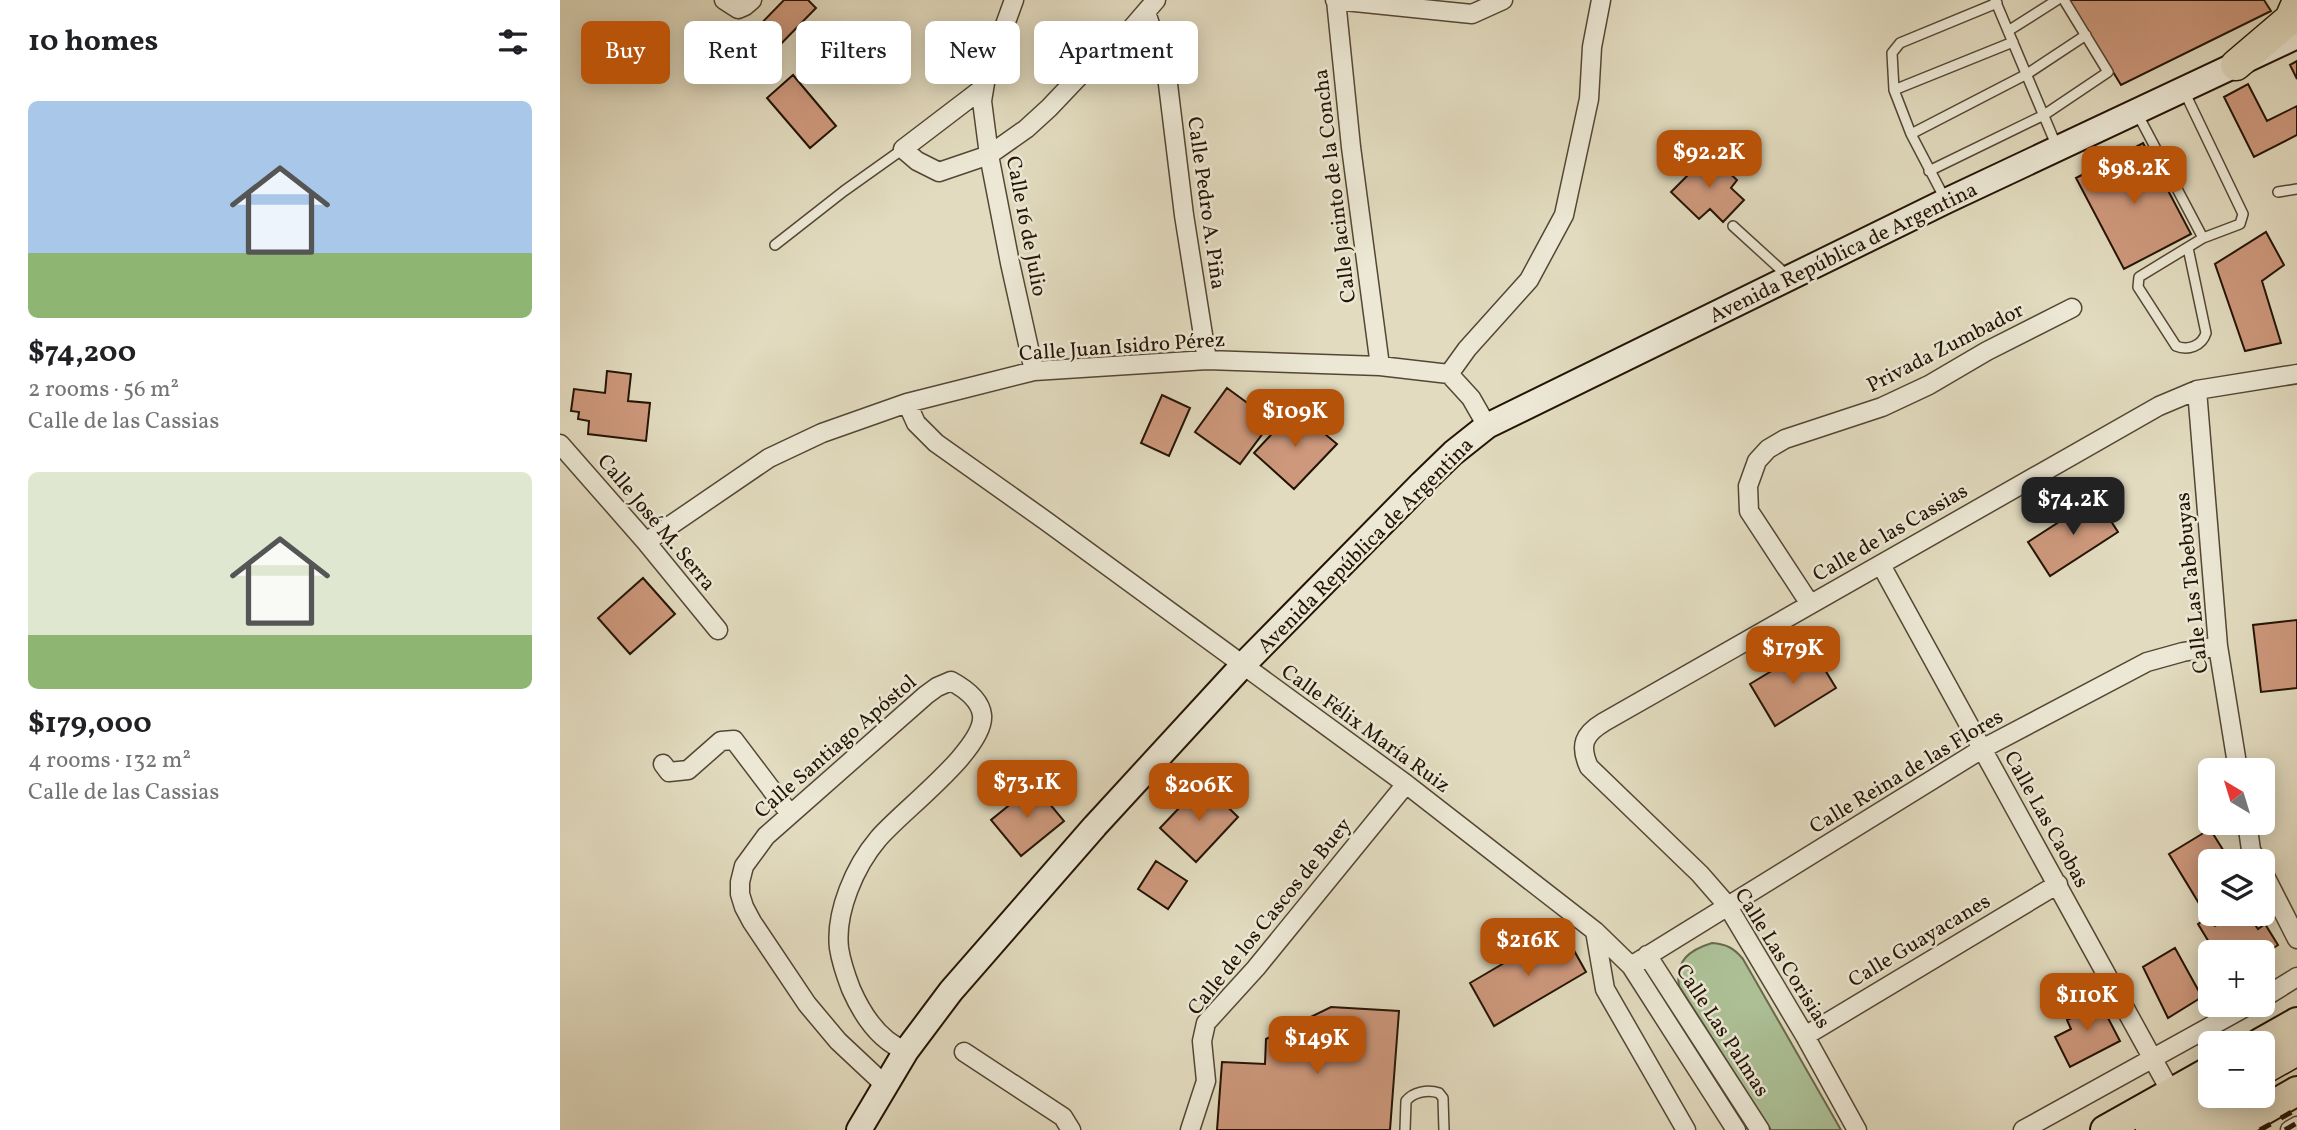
<!DOCTYPE html>
<meta charset="utf-8">
<style>
body{margin:0;font-family:Vollkorn,serif;background:#f6f6f6;color:#202124;height:100vh;display:flex;flex-direction:column;font-size:26px;white-space:nowrap}
*{box-sizing:border-box;margin:0}
p{font-size:23px;color:#757577}
.icon{flex:none;width:38px;height:38px;fill:none;stroke:currentColor;stroke-width:2;stroke-linecap:round;stroke-linejoin:round}
.map{position:relative;flex:1;overflow:hidden}
.side{display:flex;flex-direction:column;background:#fff;width:560px}
.side>*{flex:none}
.banner{position:absolute;left:21px;top:21px;width:665px;height:63px;display:flex;gap:14px}
.needle{width:46px;rotate:322deg}
.tools{position:absolute;left:1638px;top:758px;display:grid;gap:14px}
.tools a{display:grid;place-items:center;width:77px;height:77px;border-radius:10px;background:#fff;box-shadow:0 4px 18px #0003;font-size:35px}
.price{position:absolute;translate:-50% -60px;padding:0 16px;border-radius:14px;background:#b45309;color:#fff;font-size:23px;line-height:46px;filter:drop-shadow(0 2px 4px #0008)}
.price::after{content:'';position:absolute;left:50%;top:42px;width:21px;height:16px;margin-left:-10px;background:inherit;clip-path:polygon(0 0,100% 0,50% 100%)}
.price.active{background:#222;color:#fff}
ul{padding:0;list-style:none}
li{display:grid;align-content:center;gap:14px;height:371px;padding:0 28px}
li span{display:grid;place-items:center;height:217px;border-radius:10px;color:#555}
li>.icon{margin-inline-start:auto}
span .icon{width:126px;height:126px;fill:#fffc;stroke-width:1}
li b{font-size:30px}
h2{display:flex;justify-content:space-between;align-items:center;height:84px;padding:0 28px;font-size:30px}
.chip{padding:0 24px;border-radius:10px;background:#fff;box-shadow:0 4px 18px #0003;font-size:24px;line-height:63px}
.chip.active{background:#b45309;color:#fff}
main{display:flex;flex:1;min-height:0}
.map>svg:first-child{display:block}
</style>
<main>
<section class="side">
<h2>10 homes<svg class="icon" aria-label="filters" viewBox="0 0 24 24"><path d="M4 7h16M4 17h16"/><circle cx="9" cy="7" r="2"/><circle cx="15" cy="17" r="2"/></svg></h2>
<ul>
<li><span style="background:linear-gradient(#a9c7e8 70%,#8fb573 0)"><svg class="icon" aria-label="home" viewBox="0 0 24 24"><path d="M3 11l9-7 9 7M6 9v11h12V9"/></svg></span><div><b>$74,200</b><p>2 rooms · 56 m²</p><p>Calle de las Cassias</p></div></li>
<li><span style="background:linear-gradient(#dfe7d0 75%,#8fb573 0)"><svg class="icon" aria-label="home" viewBox="0 0 24 24"><path d="M3 11l9-7 9 7M6 9v11h12V9"/></svg></span><div><b>$179,000</b><p>4 rooms · 132 m²</p><p>Calle de las Cassias</p></div></li>
</ul>
</section>
<div class="map">
<svg width="1737" height="1130" viewBox="0 0 1737 1130">
<rect width="100%" height="100%" fill="#e2dbbf"/>
<filter id="stains"><feTurbulence type="fractalNoise" baseFrequency=".00286" numOctaves="4"/><feColorMatrix values="0 0 0 0 .2 0 0 0 0 .09 0 0 0 0 .02 0 0 0 .5 -.17"/></filter>
<radialGradient id="worn" r=".72"><stop offset=".6" stop-color="#630" stop-opacity="0"/><stop offset="1" stop-color="#630" stop-opacity=".3"/></radialGradient>
<path fill="#adc197" stroke="#686a4e" stroke-width="2" d="M1152,943C1166,944 1174,948 1183,959L1281,1130H1211L1119,986C1115,961 1129,950 1152,943Z"/>
<path fill="#cd987c" stroke="#241405" stroke-width="2" d="M224,0H248L256,8L210,55L190,35Z
M1509,0H1704L1711,11L1561,85Z
M1737,61V79L1730,65Z
M233,75L276,126L250,148L207,98Z
M1688,84L1707,121L1737,106V135L1694,157L1664,97Z
M1583,143L1631,234L1564,269L1516,178Z
M1149,154L1177,180L1171,188L1184,200L1163,222L1150,209L1139,219L1111,192Z
M1706,232L1724,265L1702,281L1721,343L1685,351L1655,264Z
M47,371L71,374L68,401L90,403L86,441L28,434L29,421L18,419L19,412L11,411L14,389L45,393Z
M667,388L712,421L680,464L635,432Z
M602,395L630,408L609,456L581,443Z
M735,409L777,444L734,489L694,453Z
M1536,498L1558,532L1490,576L1468,542Z
M83,578L115,614L70,654L38,618Z
M1737,620V688L1701,692L1693,625Z
M1251,647L1276,688L1215,726L1190,684Z
M643,783L678,817L636,862L600,828Z
M474,785L504,821L461,856L431,820Z
M1650,829L1670,861H1650V898L1640,905L1609,854Z
M596,861L627,881L608,909L578,889Z
M1675,914H1688L1698,929L1705,924L1718,945L1703,955V952H1655L1638,924L1649,917L1655,926Z
M1002,929L1026,972L934,1026L910,983Z
M1615,948L1642,997L1608,1018L1583,967Z
M1536,995L1560,1041L1510,1067L1495,1037L1511,1029L1507,1020L1525,1011L1520,1003Z
M771,1007L839,1011L830,1130H657L662,1062L705,1064L706,1039Z"/>
<g fill="none" stroke-linecap="round" stroke-linejoin="round">
<defs>
<path id="service" d="M1435,0L1497,147
M1448,31L1497,0
M1334,90L1453,42
M1624,91L1683,214L1680,224L1643,238L1579,277L1578,287L1616,346C1628,351 1642,346 1646,333L1628,248
M1577,113L1643,238
M1351,134L1467,74L1526,35
M1369,171L1484,115L1548,72L1504,0
M1718,192L1737,189
M1385,199L1351,134L1334,90L1332,53L1340,43L1437,3
M1173,226L1229,277
M215,245L284,191L343,149
M845,1130L846,1101C853,1092 868,1089 879,1093L883,1098L884,1130"/>
<path id="minor" d="M164,0L178,9L185,6L192,0
M454,0L426,77L422,101L429,155L450,263L474,371
M775,0L912,14L943,0
M776,0L791,147L820,366
M586,12L607,76L624,215L647,360
M423,88L343,149L357,161L379,172L429,155L466,129L489,108L547,47L571,29L596,0
M889,374L907,349L969,280L1004,215L1029,99L1032,47L1041,0
M1637,390L1658,646L1678,770
M347,403L356,423L376,443L486,521L846,784L1035,931L1071,966L1176,1130
M0,444L86,542L158,630
M86,542L209,458L262,433L347,403L474,371L647,360L820,366L889,374L911,398L927,426
M1321,565L1611,1092
M1250,604L1189,511L1188,486L1197,461L1208,449L1225,439L1322,407L1369,385L1427,351L1512,308
M103,764L109,772L128,770L161,741L174,740L230,814
M1687,822L1691,850L1697,861
M1703,872L1737,939
M1035,931L1045,989L1126,1130
M1087,955L1200,1130
M1071,966L1422,749L1587,662L1623,652L1658,646
M1703,998L1737,977
M1245,1036L1498,884
M404,1052L503,1117L511,1130
M326,1086L278,1041L247,1004L192,922L184,907L180,894V882L184,866L206,836L366,695L377,687L391,681C404,688 420,699 422,715C426,749 339,813 318,839C295,866 275,912 279,948C281,961 286,976 291,989C302,1014 319,1041 346,1051
M630,1130L646,1081L642,1041L646,1023L696,968L846,784
M1297,1130L1245,1036L1167,905L1140,874L1029,767C1019,745 1024,734 1044,722L1599,406L1637,390L1737,374
M1463,1130L1691,1004
M1730,1130L1737,1126"/>
<path id="secondary" d="M299,1130L346,1051L391,991L535,826L683,665L862,483L893,453L927,426L1386,201L1737,36"/>
<path id="primary" d="M1700,1043L1737,1022
M1545,1130L1650,1071
M1669,1130L1737,1091"/>
<path id="trunk" d="M1676,65L1730,19L1737,3"/>
<path id="motorway" d="M1703,1068L1737,1049
M1592,1130L1654,1096
M1636,1130L1698,1096"/>
</defs>
<use href="#service" stroke="#544634" stroke-width="12"/>
<use href="#minor" stroke="#544634" stroke-width="21"/>
<use href="#secondary" stroke="#241405" stroke-width="28"/>
<use href="#primary" stroke="#241405" stroke-width="32"/>
<use href="#trunk" stroke="#241405" stroke-width="33"/>
<use href="#motorway" stroke="#241405" stroke-width="35"/>
<use href="#service" stroke="#ece8d5" stroke-width="9"/>
<use href="#minor" stroke="#ece8d5" stroke-width="18"/>
<use href="#secondary" stroke="#ece8d5" stroke-width="24"/>
<use href="#primary" stroke="#e2dbbf" stroke-width="28"/>
<use href="#trunk" stroke="#e2dbbf" stroke-width="30"/>
<use href="#motorway" stroke="#e2dbbf" stroke-width="32"/>
<path stroke="#241405" stroke-width="5" stroke-dasharray="12 12" stroke-linecap="butt" d="M1700,1130L1737,1109
M1725,1130L1737,1123"/>
</g>
<g text-anchor="middle" stroke-width="5" stroke-linejoin="round" paint-order="stroke">
<g font-size="21" fill="#241405" stroke="#ece8d5">
<text transform="translate(774 186) rotate(-97)" y="7">Calle Jacinto de la Concha</text>
<text transform="translate(647 203) rotate(82)" y="7">Calle Pedro A. Piña</text>
<text transform="translate(467 226) rotate(79)" y="7">Calle 16 de Julio</text>
<text transform="translate(1283 252) rotate(-26)" y="7">Avenida República de Argentina</text>
<text transform="translate(562 346) rotate(-4)" y="7">Calle Juan Isidro Pérez</text>
<text transform="translate(1385 347) rotate(-27)" y="7">Privada Zumbador</text>
<text transform="translate(97 522) rotate(50)" y="7">Calle José M. Serra</text>
<text transform="translate(1330 532) rotate(-30)" y="7">Calle de las Cassias</text>
<text transform="translate(805 545) rotate(-45)" y="7">Avenida República de Argentina</text>
<text transform="translate(1631 583) rotate(-96)" y="7">Calle Las Tabebuyas</text>
<text transform="translate(806 728) rotate(36)" y="7">Calle Félix María Ruiz</text>
<text transform="translate(275 746) rotate(-41)" y="7">Calle Santiago Apóstol</text>
<text transform="translate(1346 771) rotate(-31)" y="7">Calle Reina de las Flores</text>
<text transform="translate(1487 819) rotate(61)" y="7">Calle Las Caobas</text>
<text transform="translate(709 916) rotate(-51)" y="7">Calle de los Cascos de Buey</text>
<text transform="translate(1359 940) rotate(-31)" y="7">Calle Guayacanes</text>
<text transform="translate(1223 958) rotate(58)" y="7">Calle Las Corisias</text>
<text transform="translate(1163 1030) rotate(57)" y="7">Calle Las Palmas</text>
</g>
</g>
<rect width="100%" height="100%" filter="url(#stains)"/>
<rect width="100%" height="100%" fill="url(#worn)"/>
</svg>
<div class="tools">
<a><svg class="needle" viewBox="-14 -14 28 28"><path d="M0-13l5 13h-10z" fill="#e53935"/><path d="M0 13l5-13h-10z" fill="#757577"/></svg></a>
<a><svg class="icon" aria-label="layers" viewBox="0 0 24 24"><path d="M12 4l9 5-9 5-9-5zM3 14l9 5 9-5"/></svg></a>
<a>+</a>
<a>−</a>
</div>
<b class="price" style="left:1149px;top:190px">$92.2K</b>
<b class="price" style="left:1574px;top:206px">$98.2K</b>
<b class="price" style="left:735px;top:449px">$109K</b>
<b class="price active" style="left:1513px;top:537px">$74.2K</b>
<b class="price" style="left:1233px;top:686px">$179K</b>
<b class="price" style="left:467px;top:820px">$73.1K</b>
<b class="price" style="left:639px;top:823px">$206K</b>
<b class="price" style="left:968px;top:978px">$216K</b>
<b class="price" style="left:1527px;top:1033px">$110K</b>
<b class="price" style="left:757px;top:1076px">$149K</b>
<div class="banner">
<a class="chip active">Buy</a>
<a class="chip">Rent</a>
<a class="chip">Filters</a>
<a class="chip">New</a>
<a class="chip">Apartment</a>
</div>
</div>
</main>
